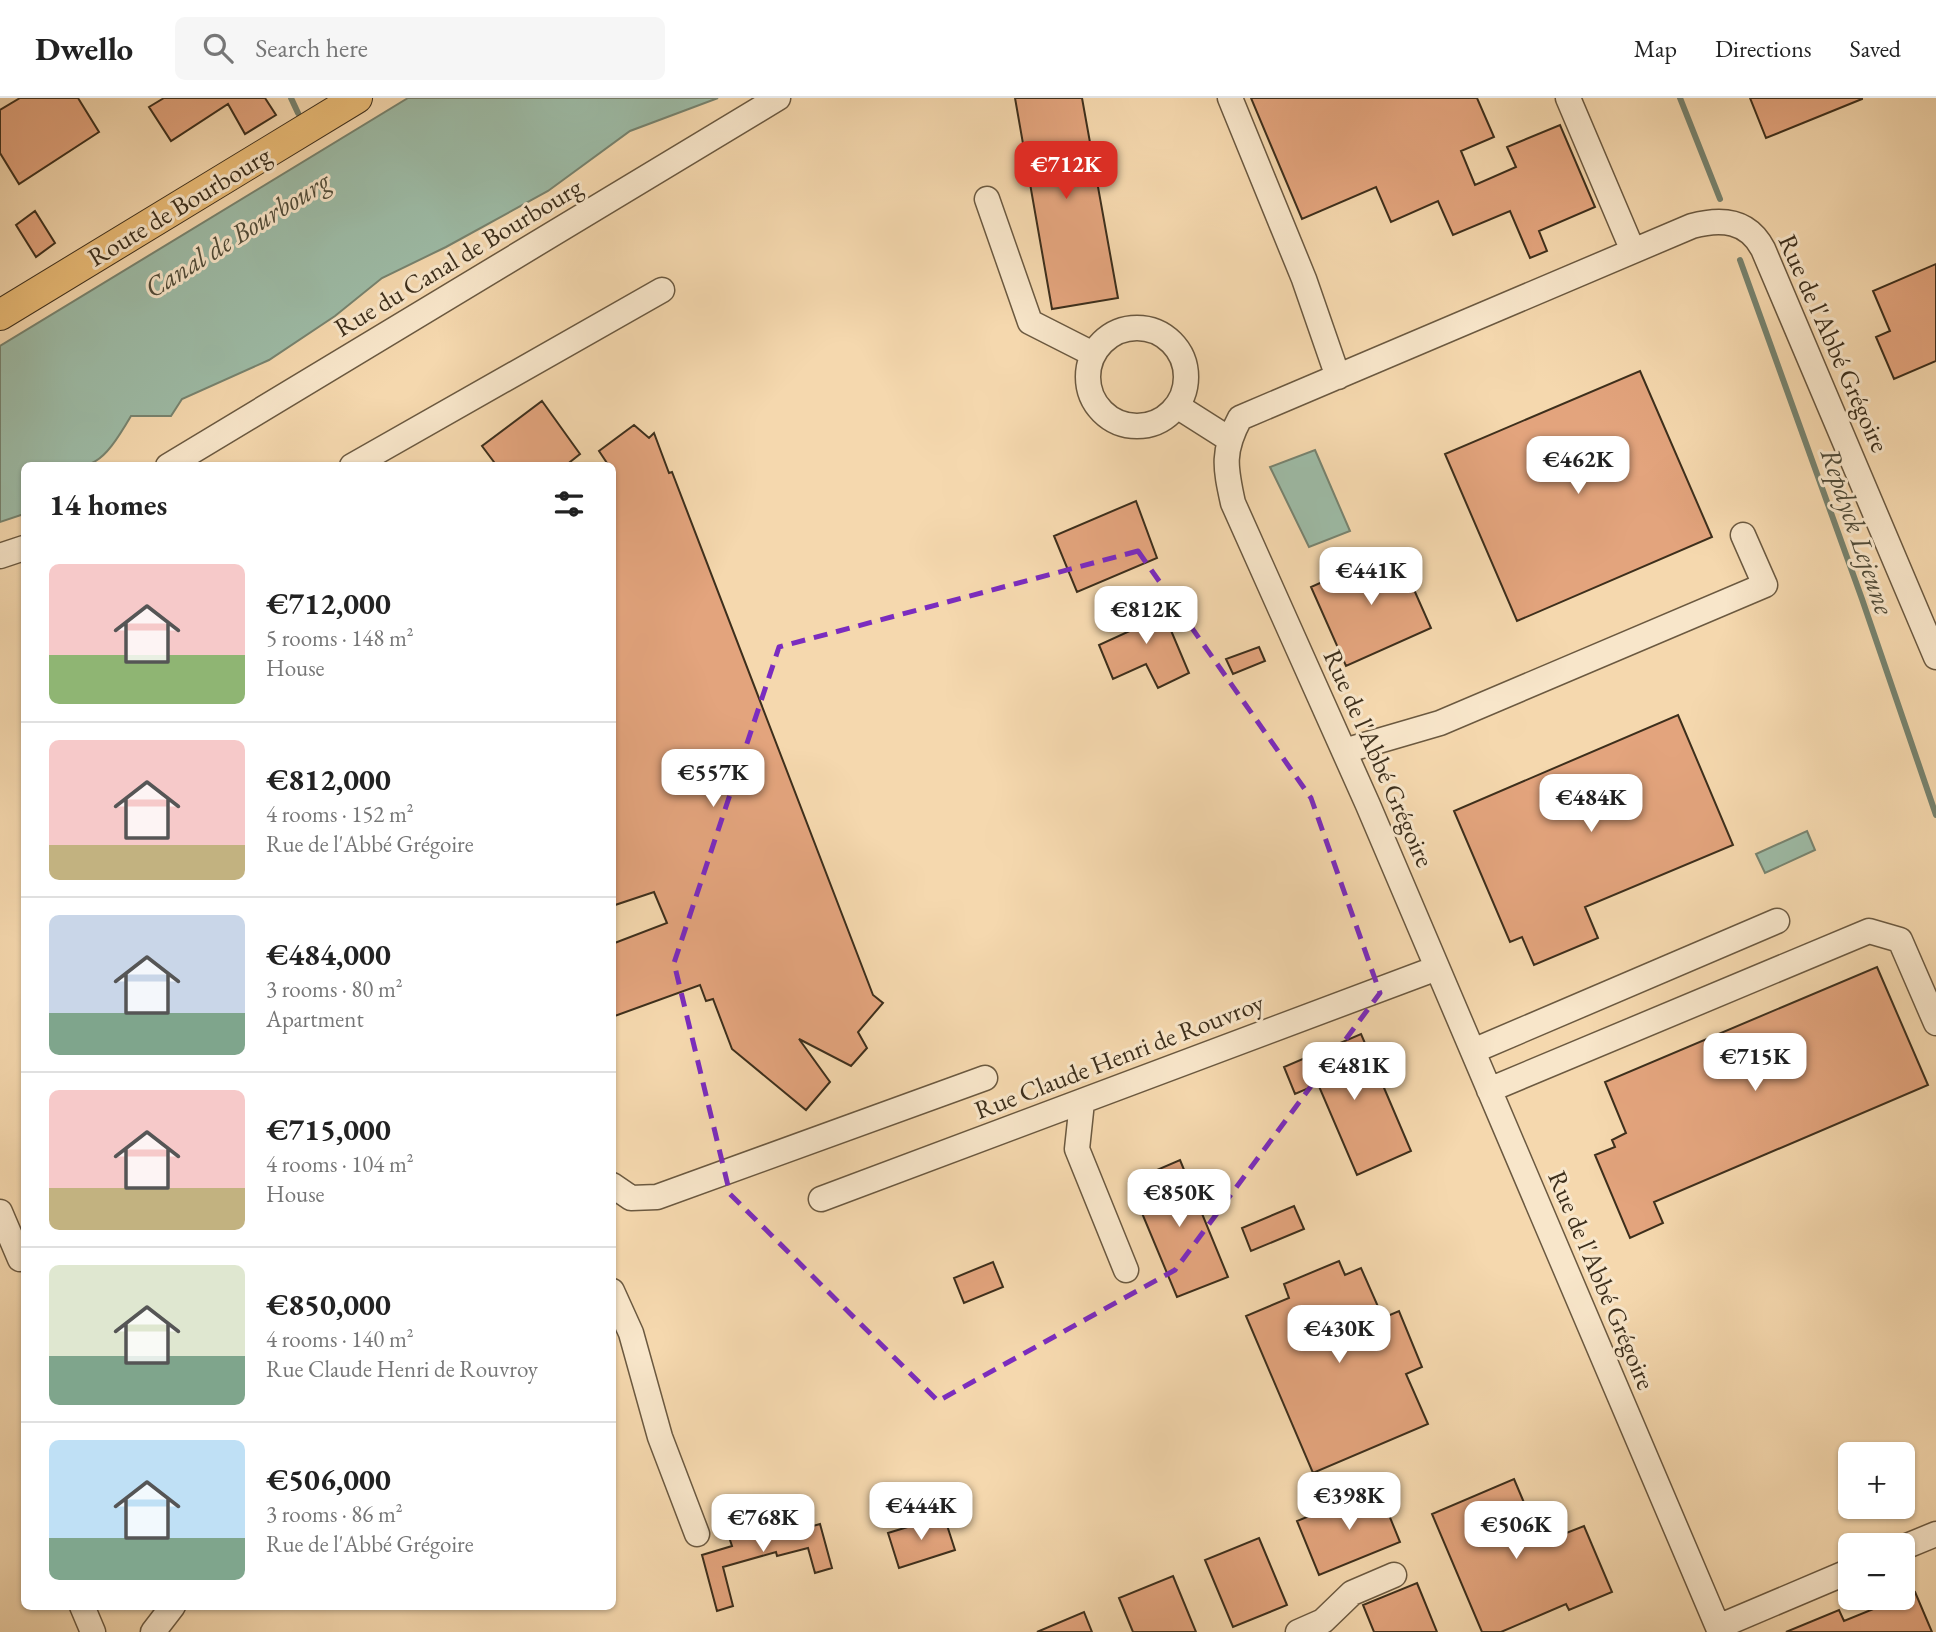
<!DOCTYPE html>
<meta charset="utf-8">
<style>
body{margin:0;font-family:"EB Garamond",serif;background:#f6f6f6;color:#222;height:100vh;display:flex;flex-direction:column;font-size:26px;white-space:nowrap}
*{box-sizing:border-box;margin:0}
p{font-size:23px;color:#767676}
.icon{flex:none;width:38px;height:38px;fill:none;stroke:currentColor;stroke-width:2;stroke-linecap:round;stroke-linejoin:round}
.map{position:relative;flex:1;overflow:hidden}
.side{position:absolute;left:21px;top:364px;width:595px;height:1148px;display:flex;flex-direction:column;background:#fff;border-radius:10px;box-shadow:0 2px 5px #0004}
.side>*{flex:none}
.fabs{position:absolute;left:1838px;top:1344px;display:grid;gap:14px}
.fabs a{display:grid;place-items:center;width:77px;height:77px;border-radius:10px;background:#fff;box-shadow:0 2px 5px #0004;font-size:35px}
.price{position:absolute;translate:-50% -60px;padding:0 16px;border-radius:14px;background:#fff;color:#222;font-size:23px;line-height:46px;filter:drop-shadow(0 2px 4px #0008)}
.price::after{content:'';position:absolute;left:50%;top:42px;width:21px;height:16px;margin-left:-10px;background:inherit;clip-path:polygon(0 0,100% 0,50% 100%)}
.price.selected{background:#d93025;color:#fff}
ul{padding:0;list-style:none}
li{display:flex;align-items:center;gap:21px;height:175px;padding:0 28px}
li+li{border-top:2px solid #e0e0e0}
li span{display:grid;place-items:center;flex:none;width:196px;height:140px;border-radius:10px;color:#555}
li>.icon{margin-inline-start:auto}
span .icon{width:84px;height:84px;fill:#fffc;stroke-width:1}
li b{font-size:30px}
h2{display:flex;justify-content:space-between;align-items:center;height:84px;padding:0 28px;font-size:30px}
header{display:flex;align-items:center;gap:42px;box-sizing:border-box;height:98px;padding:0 35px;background:#fff;border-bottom:2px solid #e0e0e0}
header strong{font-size:33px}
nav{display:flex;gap:38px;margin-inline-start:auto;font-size:24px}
.search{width:490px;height:63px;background:#f6f6f6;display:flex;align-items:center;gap:18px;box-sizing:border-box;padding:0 24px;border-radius:10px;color:#767676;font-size:26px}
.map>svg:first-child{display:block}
</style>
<header>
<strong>Dwello</strong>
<div class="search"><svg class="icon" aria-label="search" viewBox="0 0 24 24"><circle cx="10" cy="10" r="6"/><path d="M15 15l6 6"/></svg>Search here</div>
<nav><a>Map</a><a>Directions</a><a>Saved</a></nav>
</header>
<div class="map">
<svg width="1936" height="1534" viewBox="0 0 1936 1534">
<rect width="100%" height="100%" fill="#f5d8ae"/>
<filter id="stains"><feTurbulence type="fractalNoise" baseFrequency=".00286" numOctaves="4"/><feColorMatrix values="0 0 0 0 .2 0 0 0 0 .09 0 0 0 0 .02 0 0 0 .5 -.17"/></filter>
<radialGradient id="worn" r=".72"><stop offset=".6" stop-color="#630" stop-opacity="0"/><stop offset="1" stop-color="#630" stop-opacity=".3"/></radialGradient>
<path fill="#9dbba6" stroke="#77836f" stroke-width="2" d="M408,0H718L630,33L548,93L446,149L382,180L335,218L269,262L182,301L171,318H131C95,379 92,368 24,368V416L0,424V248Z
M1315,352L1350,433L1309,449L1270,369Z
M1807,733L1815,752L1765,775L1756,756Z"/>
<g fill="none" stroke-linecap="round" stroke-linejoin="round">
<path stroke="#77836f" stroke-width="6" d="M291,0L298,15
M1680,0L1720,101
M1740,162L1862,501L1936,717"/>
</g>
<path fill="#e3a47d" stroke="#3d2f1c" stroke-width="2" d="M20,0H78L99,34L19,86L0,55V12Z
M164,0H265L276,17L245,36L228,6L171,43L149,9Z
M1015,0H1082L1118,200L1052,211Z
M1251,0H1477L1494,39L1461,53L1475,87L1516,69L1507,49L1560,27L1595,109L1539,133L1547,153L1530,160L1510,113L1453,137L1438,103L1391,124L1376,89L1302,121Z
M1750,0H1862V1L1766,40Z
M35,113L55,145L36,159L16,127Z
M1936,166V263L1894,281L1876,239L1890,233L1873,193Z
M1640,273L1712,439L1517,523L1445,356Z
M542,303L580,356L565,368H497L482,348Z
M634,327L649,340L654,335L669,375L672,374L873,897L883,905L858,934L867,950L851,968L799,941L830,984L806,1012L732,951L713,901L706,903L700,887L612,919V846L667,825L654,794L612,808V368H609L599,353Z
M1136,403L1157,460L1077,494L1054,438Z
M1396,451L1431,530L1346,568L1311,489Z
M1156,497L1189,575L1158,590L1146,566L1113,581L1099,547L1132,532L1125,511Z
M1259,549L1265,563L1233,576L1226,561Z
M1678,617L1733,747L1585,809L1598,840L1534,867L1522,839L1510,844L1454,713Z
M1877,869L1928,987L1654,1104L1663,1125L1630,1140L1595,1057L1615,1049L1612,1042L1626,1035L1605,984Z
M1361,936L1411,1053L1357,1077L1318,986L1295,996L1284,969Z
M1180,1062L1228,1179L1177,1199L1129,1084Z
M1294,1108L1304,1131L1251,1153L1242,1130Z
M1339,1163L1345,1177L1361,1170L1383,1220L1399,1213L1422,1269L1406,1276L1428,1326L1313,1375L1246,1218L1289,1200L1284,1186Z
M993,1164L1003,1189L964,1205L954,1180Z
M1514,1381L1541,1445L1584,1428L1612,1494L1569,1512L1566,1506L1501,1534H1482L1432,1416Z
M1378,1390L1400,1444L1319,1477L1297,1423Z
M944,1418L955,1452L899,1470L888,1435Z
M785,1424L788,1435L820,1426L832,1470L815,1475L808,1450L777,1458L776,1454L723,1469L733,1508L717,1513L702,1457L732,1448L729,1439Z
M1259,1440L1287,1507L1233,1529L1205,1462Z
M1173,1478L1196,1534H1133L1119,1500Z
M1417,1485L1437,1534H1374L1363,1507Z
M1915,1494L1932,1534H1786L1839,1512L1844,1523Z
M1084,1514L1092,1534H1037Z"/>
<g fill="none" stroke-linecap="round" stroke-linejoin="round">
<defs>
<path id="minor" d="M1230,0L1304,181L1338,279
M1568,0L1633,153
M987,101L1030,224L1093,256
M1088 279a49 49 0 1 1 98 0a49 49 0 1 1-98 0Z
M1177,308L1229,341
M168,368L778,0
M352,368L662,192
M0,458L24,450
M1344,653L1440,625L1765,487L1743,437
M1473,953L1777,823
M1489,992L1869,833L1900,842L1936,925
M1082,1004L1077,1051L1126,1172
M612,1087L631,1100L657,1099L985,980
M821,1101L1437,870
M0,1114L20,1161
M612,1193L631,1235L660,1339L697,1436
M1902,1450L1936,1436
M82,1508L93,1534
M1718,1529L1850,1473
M153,1534L173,1508
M1298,1534L1323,1523L1352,1495L1394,1477
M1720,1534L1368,707L1233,405C1225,369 1222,353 1240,320L1692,128C1721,120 1748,122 1763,151L1936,559"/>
<path id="major" d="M0,217L357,0"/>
</defs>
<use href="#minor" stroke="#6b5940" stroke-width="27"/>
<use href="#major" stroke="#3d2f1c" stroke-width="32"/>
<use href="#minor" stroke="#f8e6ca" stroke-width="24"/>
<use href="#major" stroke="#eabc77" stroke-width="30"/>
</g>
<path fill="none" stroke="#7b2cbf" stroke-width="5" stroke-dasharray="14 9" stroke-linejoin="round" d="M1138,453L1311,700L1380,895L1175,1172L938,1303L730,1096L674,865L779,549Z"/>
<g text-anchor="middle" stroke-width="6" stroke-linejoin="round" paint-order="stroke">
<g font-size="26" fill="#3d2f1c" stroke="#f8e6ca">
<text transform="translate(179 108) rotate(-31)" y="9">Route de Bourbourg</text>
<text transform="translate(458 159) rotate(-31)" y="9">Rue du Canal de Bourbourg</text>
<text transform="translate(1834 245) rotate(66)" y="9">Rue de l'Abbé Grégoire</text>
<text transform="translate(1379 660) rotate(66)" y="9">Rue de l'Abbé Grégoire</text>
<text transform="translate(1119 958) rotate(-21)" y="9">Rue Claude Henri de Rouvroy</text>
<text transform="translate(1602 1182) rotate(67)" y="9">Rue de l'Abbé Grégoire</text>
</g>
<g font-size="28" font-style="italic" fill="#504b38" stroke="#f8e6ca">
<text transform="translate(237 136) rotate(-32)" y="10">Canal de Bourbourg</text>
<text transform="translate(1858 433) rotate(71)" y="10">Repdyck Lejeune</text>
</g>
</g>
<rect width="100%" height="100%" filter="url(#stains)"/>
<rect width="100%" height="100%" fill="url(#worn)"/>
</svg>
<div class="fabs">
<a>+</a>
<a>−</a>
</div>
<b class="price selected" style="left:1066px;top:103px">€712K</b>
<b class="price" style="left:1578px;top:398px">€462K</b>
<b class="price" style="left:1371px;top:509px">€441K</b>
<b class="price" style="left:1146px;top:548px">€812K</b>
<b class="price" style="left:713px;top:711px">€557K</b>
<b class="price" style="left:1591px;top:736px">€484K</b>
<b class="price" style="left:1755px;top:995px">€715K</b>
<b class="price" style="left:1354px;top:1004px">€481K</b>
<b class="price" style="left:1179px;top:1131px">€850K</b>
<b class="price" style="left:1339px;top:1267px">€430K</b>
<b class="price" style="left:1349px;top:1434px">€398K</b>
<b class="price" style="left:921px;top:1444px">€444K</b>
<b class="price" style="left:763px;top:1456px">€768K</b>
<b class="price" style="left:1516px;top:1463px">€506K</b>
<section class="side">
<h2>14 homes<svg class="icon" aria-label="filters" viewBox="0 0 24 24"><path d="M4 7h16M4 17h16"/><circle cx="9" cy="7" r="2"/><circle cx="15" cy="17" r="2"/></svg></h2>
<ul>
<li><span style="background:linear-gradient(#f6c9c9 65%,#8fb573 0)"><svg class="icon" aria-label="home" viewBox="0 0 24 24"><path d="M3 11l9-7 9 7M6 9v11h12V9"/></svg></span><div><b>€712,000</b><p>5 rooms · 148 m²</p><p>House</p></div></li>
<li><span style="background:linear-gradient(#f6c9c9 75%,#c2b280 0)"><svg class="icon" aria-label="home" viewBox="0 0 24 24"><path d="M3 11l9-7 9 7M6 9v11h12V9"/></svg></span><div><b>€812,000</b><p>4 rooms · 152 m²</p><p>Rue de l'Abbé Grégoire</p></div></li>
<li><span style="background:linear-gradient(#c9d6e8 70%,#7fa58c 0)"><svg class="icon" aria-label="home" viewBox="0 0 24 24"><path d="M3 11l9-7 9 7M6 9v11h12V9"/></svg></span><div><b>€484,000</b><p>3 rooms · 80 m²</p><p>Apartment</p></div></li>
<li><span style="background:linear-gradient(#f6c9c9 70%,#c2b280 0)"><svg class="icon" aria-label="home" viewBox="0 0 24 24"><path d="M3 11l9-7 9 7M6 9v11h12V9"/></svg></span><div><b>€715,000</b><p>4 rooms · 104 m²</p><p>House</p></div></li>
<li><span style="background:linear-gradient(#dfe7d0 65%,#7fa58c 0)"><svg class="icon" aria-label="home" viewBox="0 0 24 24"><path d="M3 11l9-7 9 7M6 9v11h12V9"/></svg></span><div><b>€850,000</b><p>4 rooms · 140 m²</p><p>Rue Claude Henri de Rouvroy</p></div></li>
<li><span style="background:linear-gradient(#bfe0f5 70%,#7fa58c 0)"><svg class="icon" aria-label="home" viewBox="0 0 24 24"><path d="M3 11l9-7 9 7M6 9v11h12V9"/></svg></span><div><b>€506,000</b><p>3 rooms · 86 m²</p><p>Rue de l'Abbé Grégoire</p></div></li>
</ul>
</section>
</div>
